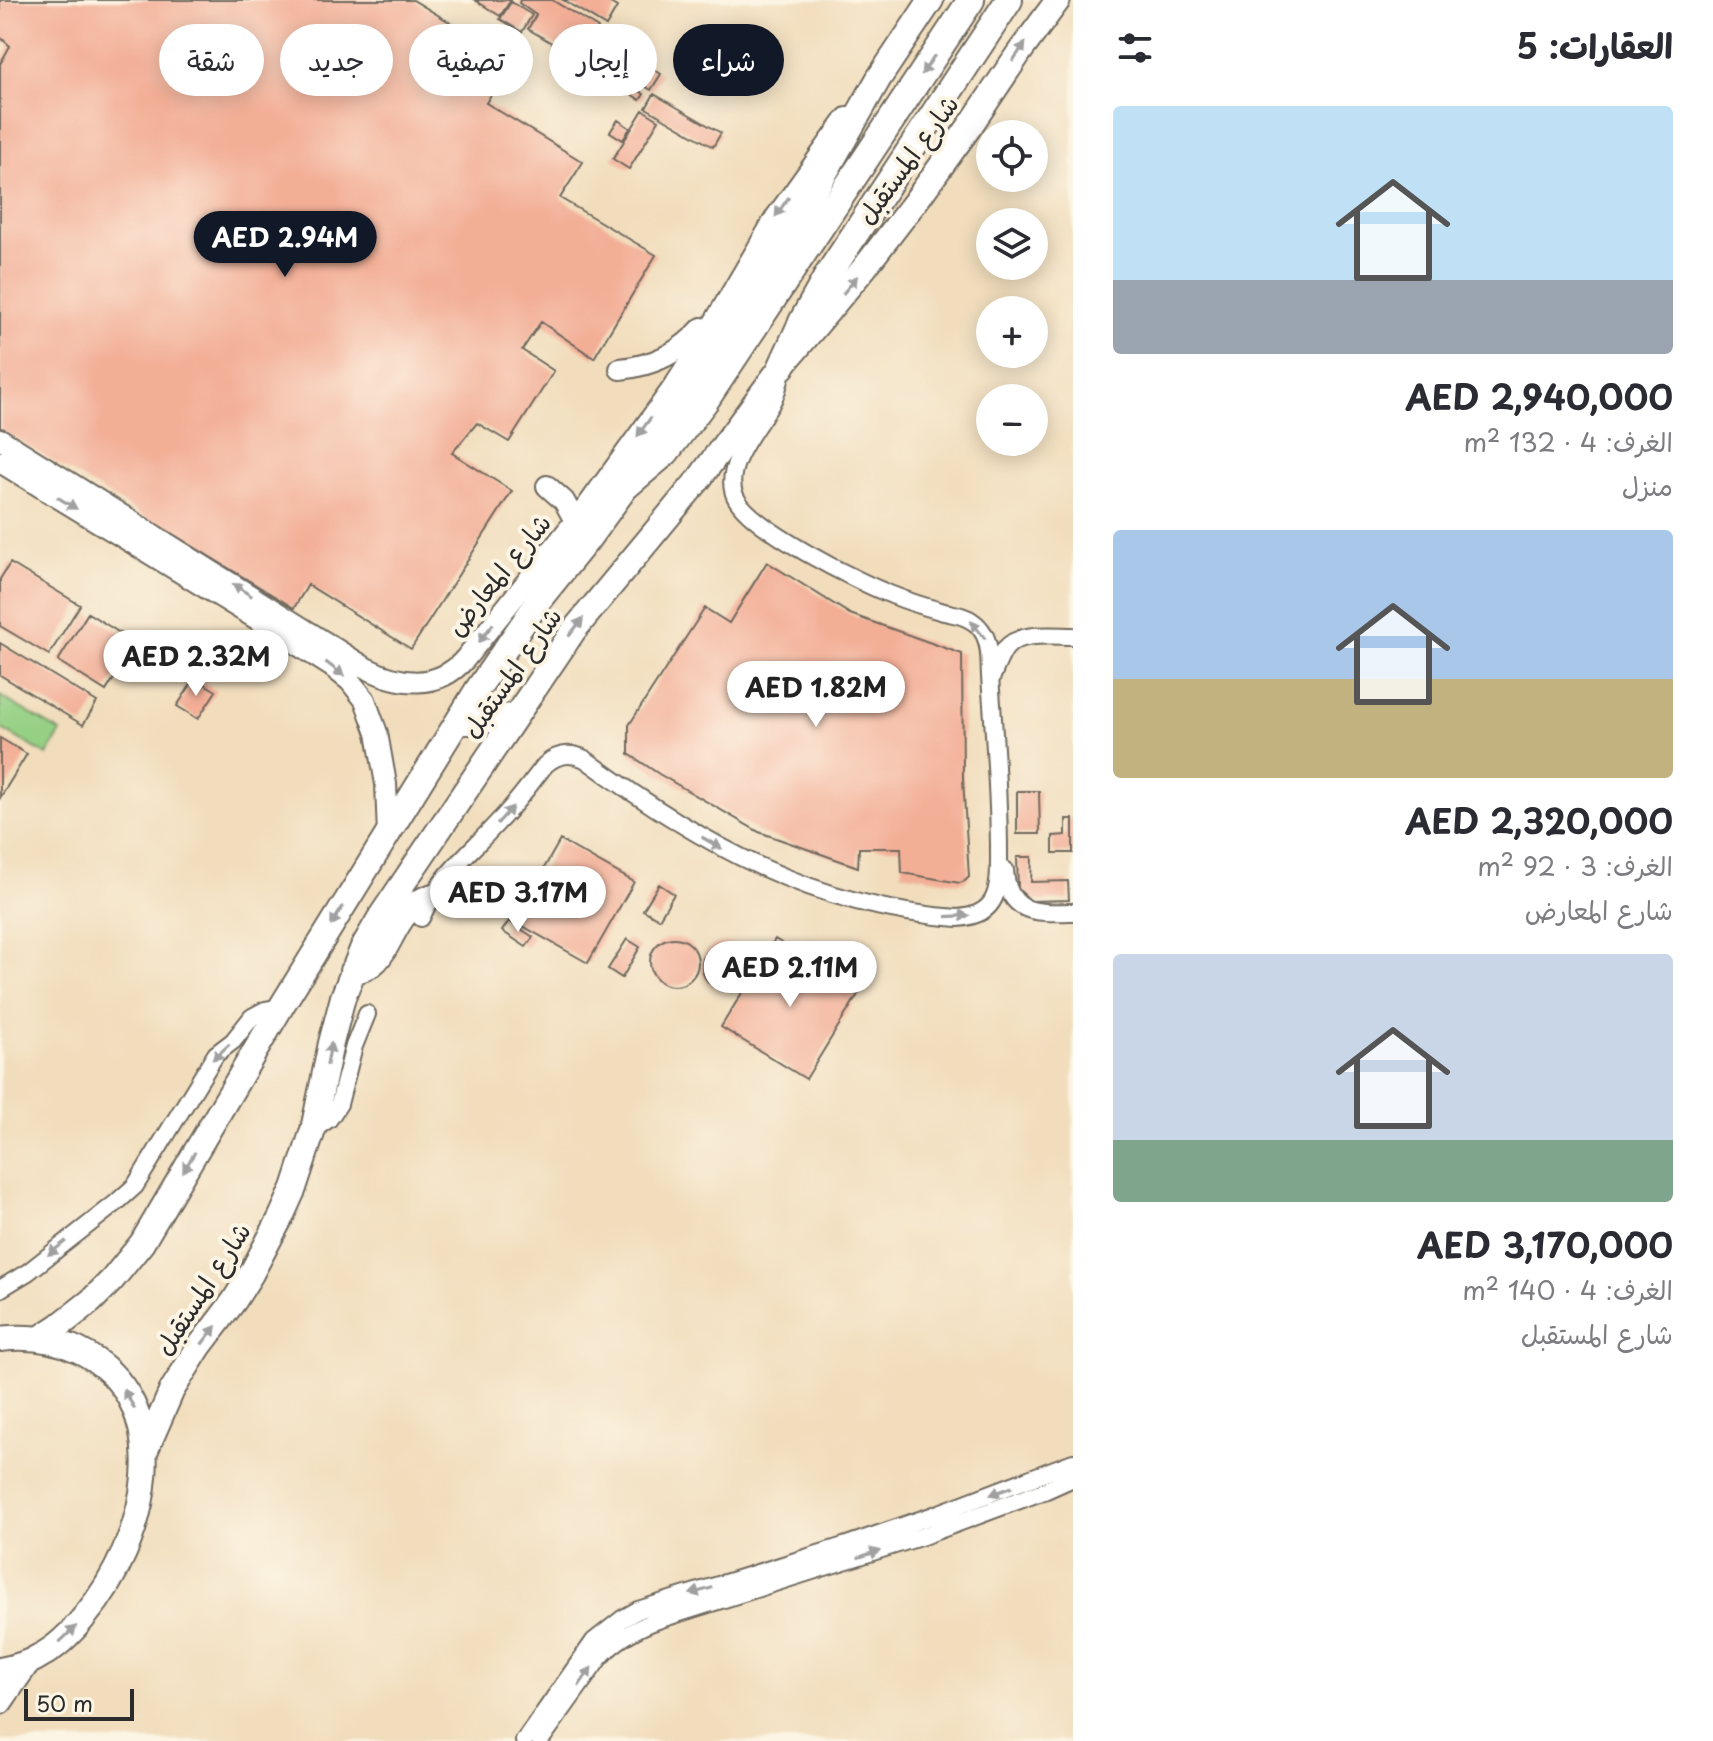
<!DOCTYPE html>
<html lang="ar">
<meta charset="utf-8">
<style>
body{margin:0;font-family:"Playpen Sans","Playpen Sans Arabic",sans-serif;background:#f2f2f3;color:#2b2b33;direction:rtl;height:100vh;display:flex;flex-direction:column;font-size:30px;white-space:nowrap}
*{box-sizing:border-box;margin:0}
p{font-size:26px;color:#7c7c81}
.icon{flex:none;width:44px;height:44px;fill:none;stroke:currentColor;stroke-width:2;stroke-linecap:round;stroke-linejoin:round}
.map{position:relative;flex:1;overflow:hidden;direction:ltr}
.details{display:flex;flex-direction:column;background:#fff;width:640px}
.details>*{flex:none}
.guide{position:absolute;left:24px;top:24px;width:760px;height:72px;direction:rtl;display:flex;gap:16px}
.fabs{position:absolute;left:976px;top:120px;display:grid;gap:16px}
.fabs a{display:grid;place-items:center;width:72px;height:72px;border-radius:50%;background:#fff;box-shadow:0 4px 20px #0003;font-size:40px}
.scale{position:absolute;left:24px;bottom:20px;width:110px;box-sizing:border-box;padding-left:8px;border:4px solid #2b2b2b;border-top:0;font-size:22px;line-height:28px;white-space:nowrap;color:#2b2b2b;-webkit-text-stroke:6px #fcf5e5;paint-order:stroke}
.price{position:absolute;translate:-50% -68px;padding:0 18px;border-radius:28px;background:#fff;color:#222;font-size:26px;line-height:52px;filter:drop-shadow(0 2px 4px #0008)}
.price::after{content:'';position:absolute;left:50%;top:48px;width:24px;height:18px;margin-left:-12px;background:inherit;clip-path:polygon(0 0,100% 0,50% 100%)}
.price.on{background:#111827;color:#fff}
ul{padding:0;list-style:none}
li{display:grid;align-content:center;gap:16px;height:424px;padding:0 40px}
li span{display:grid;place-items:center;height:248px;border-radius:8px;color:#555}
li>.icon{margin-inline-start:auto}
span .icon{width:144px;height:144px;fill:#fffc;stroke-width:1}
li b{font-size:34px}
h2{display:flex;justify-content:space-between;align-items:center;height:96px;padding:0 40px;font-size:34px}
.pill{padding:0 28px;border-radius:36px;background:#fff;box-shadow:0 4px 20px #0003;font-size:28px;line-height:72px}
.pill.on{background:#111827;color:#fff}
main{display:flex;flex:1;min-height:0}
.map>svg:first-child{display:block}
</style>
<main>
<section class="details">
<h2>العقارات: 5<svg class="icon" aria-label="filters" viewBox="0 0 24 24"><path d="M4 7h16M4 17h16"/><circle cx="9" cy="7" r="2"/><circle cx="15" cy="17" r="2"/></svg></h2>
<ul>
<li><span style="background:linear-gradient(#bfe0f5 70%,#9aa5b1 0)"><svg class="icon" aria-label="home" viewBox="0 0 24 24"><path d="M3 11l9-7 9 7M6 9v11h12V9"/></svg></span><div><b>AED 2,940,000</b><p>الغرف: 4 · 132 m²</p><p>منزل</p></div></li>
<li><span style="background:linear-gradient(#a9c7e8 60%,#c2b280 0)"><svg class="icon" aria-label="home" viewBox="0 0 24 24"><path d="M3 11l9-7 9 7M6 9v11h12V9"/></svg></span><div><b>AED 2,320,000</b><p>الغرف: 3 · 92 m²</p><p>شارع المعارض</p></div></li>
<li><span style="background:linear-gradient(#c9d6e8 75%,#7fa58c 0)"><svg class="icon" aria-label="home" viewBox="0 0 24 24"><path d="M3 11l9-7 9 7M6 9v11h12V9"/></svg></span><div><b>AED 3,170,000</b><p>الغرف: 4 · 140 m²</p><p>شارع المستقبل</p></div></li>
</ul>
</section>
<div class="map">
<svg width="1073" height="1741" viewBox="0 0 1073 1741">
<rect width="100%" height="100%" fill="#fcf5e5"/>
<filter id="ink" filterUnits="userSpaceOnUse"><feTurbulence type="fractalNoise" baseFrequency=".0125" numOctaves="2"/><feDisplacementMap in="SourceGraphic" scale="16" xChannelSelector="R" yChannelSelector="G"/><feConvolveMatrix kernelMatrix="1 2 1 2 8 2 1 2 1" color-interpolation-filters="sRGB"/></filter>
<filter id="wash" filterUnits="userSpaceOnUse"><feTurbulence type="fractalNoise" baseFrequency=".006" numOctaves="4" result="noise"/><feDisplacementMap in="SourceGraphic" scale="32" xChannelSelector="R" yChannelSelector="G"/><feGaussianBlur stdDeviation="1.8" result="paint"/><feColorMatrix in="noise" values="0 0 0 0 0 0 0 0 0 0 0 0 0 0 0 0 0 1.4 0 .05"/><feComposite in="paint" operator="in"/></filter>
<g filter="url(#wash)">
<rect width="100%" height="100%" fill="#f1ddbc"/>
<path fill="#95d084" stroke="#607e58" stroke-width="2" d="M0,696L61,732L47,755L0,728Z"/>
<g id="blocks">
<path fill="#f3ae96" d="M0,0H413L512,60L486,103L583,162L560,198L656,255L594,358L541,322L522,350L554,371L509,442L477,423L452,453L512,491L411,649L308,585L294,608L0,429V64L10,46L0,37Z
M475,0H511L500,16Z
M520,0H552L598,28L579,59L528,29L536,15L519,3Z
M563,0H605L617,7L606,26Z
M511,2L532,15L522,32L500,19Z
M606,45L617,53L605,71L594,63Z
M631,56L661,74L651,90L625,74L629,68L625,66Z
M623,80L644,94L640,100L619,86Z
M654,94L721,133L713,147L646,108Z
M643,110L659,120L629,169L613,159Z
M618,120L630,128L623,140L610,132Z
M767,562L850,614L962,654L963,779L969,877L965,881L960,883L902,873L901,848H859L858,867L759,832L659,774L629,754V725L705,608L729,623Z
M10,563L80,605L49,655L0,626V579Z
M88,613L136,643L106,691L58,661Z
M0,643L97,702L83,725L0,675Z
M195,678L216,691L198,719L177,706Z
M0,738L27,754L0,798Z
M1017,791H1039L1040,834H1017Z
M1066,819H1073V853H1053V836L1066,835Z
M560,840L634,882L588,963L514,921Z
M1017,857H1032L1031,882L1068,881L1069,900L1031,901L1018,889Z
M659,884L674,894L659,919L643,910Z
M509,921L533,937L526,947L502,931Z
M650 962a24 24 0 1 1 48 0a24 24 0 1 1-48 0Z
M627,939L640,947L622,978L608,969Z
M775,939L860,991L806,1079L721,1027Z
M702 966a23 23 0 1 1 46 0a23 23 0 1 1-46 0Z"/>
</g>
</g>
<g filter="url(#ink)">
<use href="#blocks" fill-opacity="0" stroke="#70695e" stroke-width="2"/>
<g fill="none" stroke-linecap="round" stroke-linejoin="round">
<defs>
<path id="minor" d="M991,679C995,669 999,658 1005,649C1019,631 1053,636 1073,636
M1005,870C1008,915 1036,913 1073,912
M421,918C441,874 467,856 498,822C516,804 530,784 545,765C557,754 570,752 585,759C699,843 813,908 958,918C1001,915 999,885 999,852C999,793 994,734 990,676C989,663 991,647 984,634C981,629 977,624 972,621C964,615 953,614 944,612C926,607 909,602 892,595C858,582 749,528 735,496C722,467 757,428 771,404C776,395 779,385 781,375
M313,1130L329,1119L339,1104L354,1046L367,1014
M0,1289L28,1272L116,1203L135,1186L216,1054L233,1041L252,1017L265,1010L281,1007
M524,1741L594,1641L622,1619L638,1610L844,1546L934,1515L1073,1462
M540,1741L600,1657C618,1638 637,1627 661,1619L923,1536L1044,1491L1073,1478"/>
<path id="tertiary" d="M620,369C652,366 680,353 702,328
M0,439L366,668C400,685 438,690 465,659L588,505L675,385L704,340L776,217L847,118
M0,462L260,621L331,666L350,681L365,700L377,733L386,784L388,835
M547,486L564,501L575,521"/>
<path id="primary" d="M548,555L570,544L586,542
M459,722H478L516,715
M352,971C396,968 384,910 433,896
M0,1339C26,1336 54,1339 78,1350C184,1402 146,1544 85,1616C73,1631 58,1647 40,1656C28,1664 14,1667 0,1670
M39,1339L59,1326L91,1301L112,1280L142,1243L281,1007L477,690L540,599L586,542L642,465L709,365L787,240L879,78L931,0
M145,1452L172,1390L199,1347L234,1301L251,1274L281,1217L294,1188L313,1130L331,1043L343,997L363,947L381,916L574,630L699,479L782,366L865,267L915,202L970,126L1019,53L1058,0
M0,1702L27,1663"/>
<path id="trunk" d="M782,366L803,320L828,275L1009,0
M627,485L666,452L705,401L971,0"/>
</defs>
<use href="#minor" stroke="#70695e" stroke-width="20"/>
<use href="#tertiary" stroke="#70695e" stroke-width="24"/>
<use href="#primary" stroke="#70695e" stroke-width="28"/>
<use href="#trunk" stroke="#70695e" stroke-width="30"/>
<use href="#minor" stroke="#fff" stroke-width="16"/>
<use href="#tertiary" stroke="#fff" stroke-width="20"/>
<use href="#primary" stroke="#fff" stroke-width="24"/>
<use href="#trunk" stroke="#fff" stroke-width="26"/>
</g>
<defs><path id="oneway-solid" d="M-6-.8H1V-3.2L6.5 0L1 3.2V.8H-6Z" transform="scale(2)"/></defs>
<g fill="#a0a0a0">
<use href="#oneway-solid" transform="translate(1019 52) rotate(-55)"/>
<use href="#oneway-solid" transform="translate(928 65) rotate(124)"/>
<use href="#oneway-solid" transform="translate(782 207) rotate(125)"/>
<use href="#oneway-solid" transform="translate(850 285) rotate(-51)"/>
<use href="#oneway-solid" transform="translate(644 427) rotate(126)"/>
<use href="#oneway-solid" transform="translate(67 503) rotate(31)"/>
<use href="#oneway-solid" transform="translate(242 590) rotate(-148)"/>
<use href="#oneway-solid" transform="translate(576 627) rotate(-52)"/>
<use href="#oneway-solid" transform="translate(978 630) rotate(-129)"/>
<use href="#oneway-solid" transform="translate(486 633) rotate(128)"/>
<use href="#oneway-solid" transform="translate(335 669) rotate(37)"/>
<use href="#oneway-solid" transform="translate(505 815) rotate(-48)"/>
<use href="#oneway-solid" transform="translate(712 843) rotate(30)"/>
<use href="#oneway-solid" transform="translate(337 916) rotate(122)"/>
<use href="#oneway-solid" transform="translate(958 916) rotate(-3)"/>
<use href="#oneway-solid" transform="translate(221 1052) rotate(137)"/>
<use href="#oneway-solid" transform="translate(329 1054) rotate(-79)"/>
<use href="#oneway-solid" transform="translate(189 1162) rotate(121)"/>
<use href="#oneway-solid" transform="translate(57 1248) rotate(142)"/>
<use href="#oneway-solid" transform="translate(209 1335) rotate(-52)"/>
<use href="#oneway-solid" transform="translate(129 1399) rotate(-120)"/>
<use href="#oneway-solid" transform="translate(1001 1491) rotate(160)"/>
<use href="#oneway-solid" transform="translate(869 1554) rotate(-18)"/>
<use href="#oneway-solid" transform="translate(701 1591) rotate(164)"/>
<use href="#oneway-solid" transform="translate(68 1634) rotate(-44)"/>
<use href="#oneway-solid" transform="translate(585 1677) rotate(-55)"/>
</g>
</g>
<g text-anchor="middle" stroke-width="8" stroke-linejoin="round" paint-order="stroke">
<g font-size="26" fill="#2b2b2b" stroke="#fcf5e5">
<text transform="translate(908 160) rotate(-54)" y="9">شارع المستقبل</text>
<text transform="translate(499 575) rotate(-51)" y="9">شارع المعارض</text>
<text transform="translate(512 673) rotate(-55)" y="9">شارع المستقبل</text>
<text transform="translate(203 1289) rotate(-57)" y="9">شارع المستقبل</text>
</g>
</g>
</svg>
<div class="fabs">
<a><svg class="icon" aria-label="locate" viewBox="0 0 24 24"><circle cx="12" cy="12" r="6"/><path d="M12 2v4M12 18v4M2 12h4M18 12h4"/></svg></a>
<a><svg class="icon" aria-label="layers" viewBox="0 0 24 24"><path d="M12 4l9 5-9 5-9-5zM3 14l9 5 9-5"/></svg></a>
<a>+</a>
<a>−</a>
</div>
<div class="scale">50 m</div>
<b class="price on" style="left:285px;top:279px">AED 2.94M</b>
<b class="price" style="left:196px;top:698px">AED 2.32M</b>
<b class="price" style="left:816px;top:729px">AED 1.82M</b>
<b class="price" style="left:518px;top:934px">AED 3.17M</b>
<b class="price" style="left:790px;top:1009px">AED 2.11M</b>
<div class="guide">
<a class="pill on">شراء</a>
<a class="pill">إيجار</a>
<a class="pill">تصفية</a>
<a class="pill">جديد</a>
<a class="pill">شقة</a>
</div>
</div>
</main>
